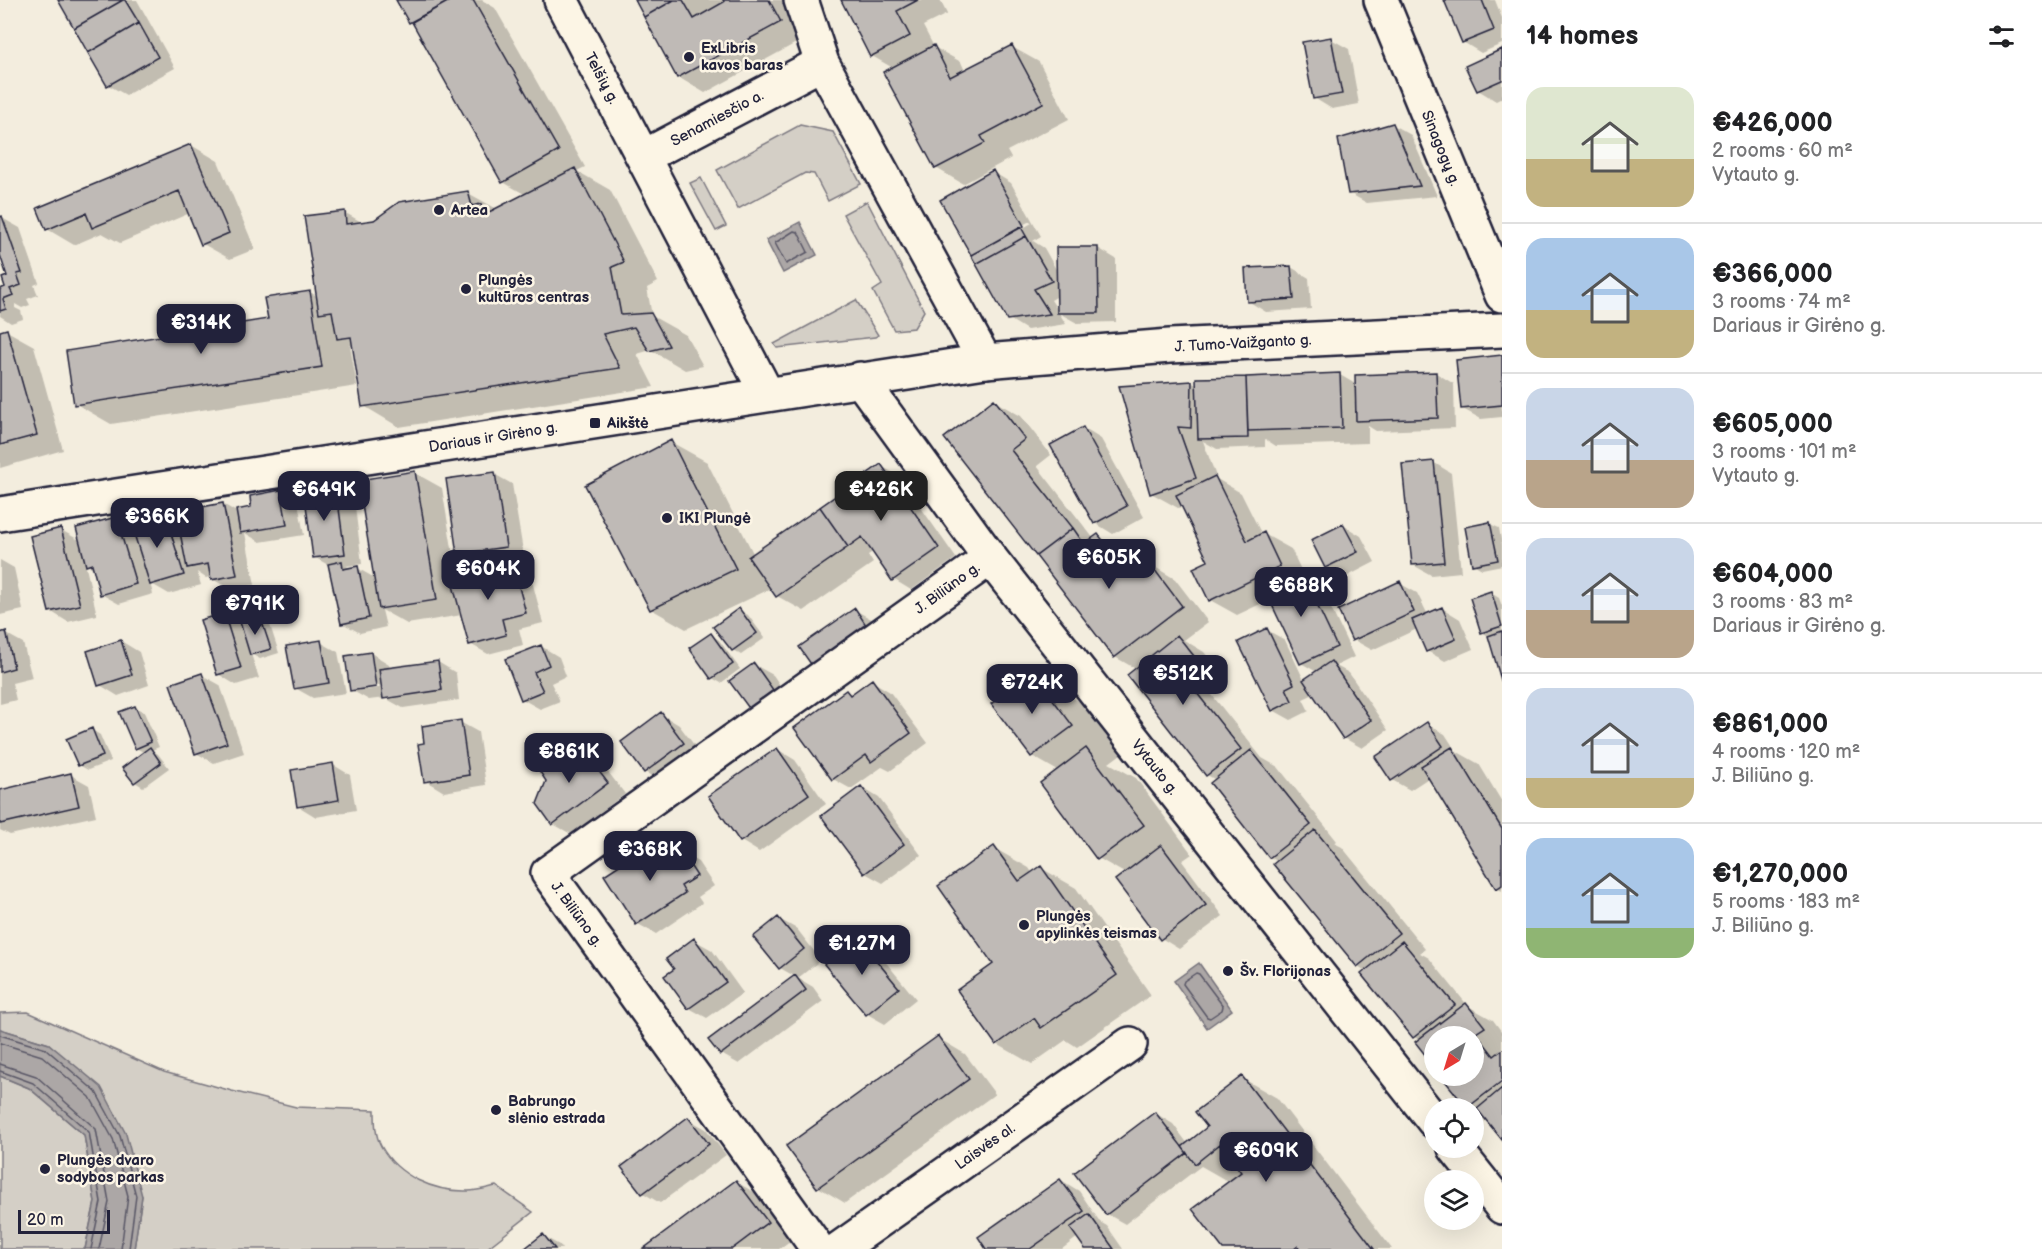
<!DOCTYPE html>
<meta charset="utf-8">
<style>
body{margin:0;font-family:"Balsamiq Sans",sans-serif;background:#f2f2f2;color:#202124;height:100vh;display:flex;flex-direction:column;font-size:22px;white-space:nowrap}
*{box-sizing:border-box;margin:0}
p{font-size:20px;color:#757577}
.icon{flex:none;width:33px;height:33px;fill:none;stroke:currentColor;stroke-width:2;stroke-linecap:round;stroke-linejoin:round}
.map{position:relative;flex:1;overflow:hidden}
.side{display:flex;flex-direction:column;background:#fff;width:540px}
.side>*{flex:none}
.needle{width:39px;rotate:218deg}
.controls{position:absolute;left:1424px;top:1026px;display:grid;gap:12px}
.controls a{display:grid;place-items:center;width:60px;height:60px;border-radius:50%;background:#fff;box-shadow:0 6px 24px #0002;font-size:30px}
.scale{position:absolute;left:18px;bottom:15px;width:92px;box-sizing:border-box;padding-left:6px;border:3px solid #22223b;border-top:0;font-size:16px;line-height:21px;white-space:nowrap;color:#22223b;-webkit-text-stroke:4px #fcf5e5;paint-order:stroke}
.price{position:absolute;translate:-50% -51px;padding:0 14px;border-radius:12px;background:#22223b;color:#fff;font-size:20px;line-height:39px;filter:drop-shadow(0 2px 3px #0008)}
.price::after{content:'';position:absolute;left:50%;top:36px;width:18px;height:14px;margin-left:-9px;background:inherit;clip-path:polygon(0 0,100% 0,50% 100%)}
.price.current{background:#222;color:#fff}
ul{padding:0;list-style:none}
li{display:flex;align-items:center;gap:18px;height:150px;padding:0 24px}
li+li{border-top:2px solid #e0e0e0}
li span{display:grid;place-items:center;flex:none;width:168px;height:120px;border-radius:18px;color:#555}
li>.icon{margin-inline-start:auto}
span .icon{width:72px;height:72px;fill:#fffc;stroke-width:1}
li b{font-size:26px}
h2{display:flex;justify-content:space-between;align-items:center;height:72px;padding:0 24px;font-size:26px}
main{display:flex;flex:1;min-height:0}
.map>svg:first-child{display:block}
</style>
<main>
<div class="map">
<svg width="1502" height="1249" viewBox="0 0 1502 1249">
<rect width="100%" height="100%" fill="#f3edde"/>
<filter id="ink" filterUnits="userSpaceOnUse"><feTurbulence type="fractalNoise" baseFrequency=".0167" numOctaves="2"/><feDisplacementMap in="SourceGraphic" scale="12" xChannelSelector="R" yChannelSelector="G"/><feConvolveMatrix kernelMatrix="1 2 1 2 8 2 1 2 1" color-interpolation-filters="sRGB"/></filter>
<g filter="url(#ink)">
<path fill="#d4cfc6" stroke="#7b7880" stroke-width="1.5" d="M800,125L833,132L861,184L828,201L814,174L805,173L738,209L717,170Z
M701,178L726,226L716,231L690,183Z
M867,201L924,311L914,328L894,330L873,291L882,285L843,214Z
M856,300L878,335L875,337L777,348L774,344Z
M28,1012L164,1072L232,1091L296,1107L375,1110C375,1122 375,1135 381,1146C398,1177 435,1192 468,1191C478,1191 487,1188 496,1186L533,1212L486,1249H134L142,1196L49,1044L0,1029V1013Z
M0,1076L29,1088L84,1135L95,1202L85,1249H0Z"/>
<path fill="#aca7a6" stroke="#75727b" stroke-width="1.5" d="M800,222L817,255L783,273L766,240Z
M1199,963L1232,1010L1207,1028L1174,981Z
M0,1029L49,1044L101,1087L126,1134L142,1196L134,1249H85L95,1202L84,1135L29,1088L0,1076Z"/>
<path fill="#0003" fill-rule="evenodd" d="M60,0H137L175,68L126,95L108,85Z
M398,0H482L495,8L585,167L577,171L610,190L658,282L647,288L652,316L686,335L703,366L685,370L651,350L637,354L654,387L399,427L364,406L354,348L350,345L357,386L111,424L76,404L270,321L310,292L318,297L344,212L363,223L468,193L497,209L526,195L503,182L416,25L410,22Z
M636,0H786L807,37L705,93L678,77Z
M843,0H940L947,14L923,26L934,47L961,62L965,71L1012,47L1039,62L1069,119L1007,151L1011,158L963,184L936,168L893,68L872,56Z
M1445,0H1495L1502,18V44L1481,53L1463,42Z
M1331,39L1349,49L1359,104L1332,109L1314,98Z
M1502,51V98L1496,101L1478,90Z
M1393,125L1411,135L1437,196L1367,203L1349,193Z
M191,145L218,161L255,249L230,259L203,244L190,213L120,243L102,233L74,245L47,229Z
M993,172L1011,183L1041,236L1033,241L1044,248L1058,273V249L1098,248L1116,259V322L1077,323L1059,313L1066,324L1027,330L1009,319L942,201ZM1030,221L1032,223L979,253V249ZM1058,296L1059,312L1051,300Z
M2,218L20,228L39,283L34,285L38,295L27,299L30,305L22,308L15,304V308L21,311L23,319L11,323L0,316V290L7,288L9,277L0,251V219Z
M1291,267L1309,278L1311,309L1266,312L1248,301Z
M7,331L34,346L63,450L0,468V333Z
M1502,357V417L1481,419L1463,409Z
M1436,373L1454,384L1455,428L1376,431L1368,426V443L1276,446L1265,439V447L1217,449L1203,441L1217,479L1241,493L1262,535L1264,534L1291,549L1304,576L1320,585L1354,657L1336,666L1349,673L1388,730L1362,748L1344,738L1314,694L1303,699L1309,711L1291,720L1273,710L1267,630L1285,640L1304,680L1317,672L1301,663L1271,599L1237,615L1210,600V561L1183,507L1178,508L1151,493L1191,382L1198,386L1246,378L1340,375L1357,385Z
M994,401L1021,416L1051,455L1037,466L1094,539L1098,536L1125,551L1139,570L1148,563L1175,579L1208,622L1184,640L1204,652L1224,677L1208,690L1262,758L1278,767L1337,841L1334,843L1342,847L1425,949L1420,953L1429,958L1468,1006L1493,1020L1502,1032V1137L1485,1117L1468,1107L1443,1076H1473V1036H1434V1064L1420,1040L1414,1037L1363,975L1367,972L1358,966L1275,864L1278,862L1270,857L1216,780L1207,775L1129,675L1136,669L1115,657L946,438Z
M1083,428L1101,439L1144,517L1113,534L1095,523Z
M671,442L707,462L754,555L881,466L899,476L956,558L911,590L893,579L874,551L868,555L873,563L804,611L777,596L772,588L686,629L651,609Z
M1433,462L1451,473L1461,572L1431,575L1413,565Z
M415,473L442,488L457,578L512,563L530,573L543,623L519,629L523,645L488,654L470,644L462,615L407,624L382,610L386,627L360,633L342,623L330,566L314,557L336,488L354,498L362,564L346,566L352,569L357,568L375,578Z
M494,474L512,484L524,557L477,564L459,554Z
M280,492L298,502L304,535L260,542L245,533L255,585L230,589L212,579V576L206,578L197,572L201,585L169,594L150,583L153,594L119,604L101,594L94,569L85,563L97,615L68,622L50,611L61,530L81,541L116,518L134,529L164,516L180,525L223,504L238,513L253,508Z
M1490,524L1499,528L1502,545V565L1482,569L1473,564Z
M1343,525L1361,536L1375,562L1344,578L1326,567Z
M0,560L14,568L23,610L0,615Z
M1399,583L1417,593L1428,615L1442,608L1460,619L1473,649L1445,661L1427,651L1417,629L1372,650L1354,640Z
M1491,593L1499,598L1502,606V678L1490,637L1482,632Z
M739,610L748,615L765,638L741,655L733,650Z
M855,610L873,620L885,639L801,647Z
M224,615L240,624L260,618L269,622L279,653L260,659L251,654L259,678L236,685L218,674Z
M5,633L23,643L32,678L12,683L16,700L0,704V634Z
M711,635L719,640L740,669L721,683L712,678Z
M121,641L139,652L149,685L118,696L100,685Z
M320,642L338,652L346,693L313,698L295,688Z
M541,646L559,657L566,676L551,683L560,701L540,709L522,699Z
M371,653L389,664L390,669L438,662L456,673L459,700L403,708L385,698L369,700L351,690ZM383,685L384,687L366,690V687Z
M755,665L773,675L793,704L770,721Z
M1033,674L1082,703L1121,754L1109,763L1136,778L1192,854L1182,861L1223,916L1179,949L1161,938L1126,874L1098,858L1058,771L1032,756Z
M202,675L220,685L244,753L214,763L196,753Z
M872,681L890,692L928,743L890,771L882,767L851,789L833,779L846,691L853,695Z
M135,707L144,712L159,747L152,750L158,754L169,768L143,787L135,782L145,753L136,748Z
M661,714L679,725L701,754L663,783L645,772L623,743Z
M460,722L478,732L486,785L444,792L426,781Z
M1427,724L1445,734L1456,751L1479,764L1502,802V891L1497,888L1430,777L1410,790L1392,780Z
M92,730L100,735L111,761L88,770L79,765Z
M578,745L596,756L625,794L571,834L553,824L547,781Z
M777,749L795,760L826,804L759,852L741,841Z
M332,764L350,775L356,810L316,817L298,806Z
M71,775L89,785L96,816L10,835L0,830V791Z
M861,787L879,798L921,855L883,883L865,873Z
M653,844L672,857L680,852L698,862L714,886L698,897L702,903L656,934L638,924Z
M994,848L1029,868L1033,874L1041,868L1076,888L1151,995L1077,1047L1066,1040L1032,1064L997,1044Z
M779,919L797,929L821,960L798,978L813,987L823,1001L739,1064L721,1054L796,977L780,968Z
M857,939L875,949L916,999L885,1024L867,1014Z
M694,940L712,950L743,993L707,1018L689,1008L676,969Z
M938,1038L965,1054L995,1094L845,1203L818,1187L788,1146Z
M1242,1078L1277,1098L1392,1249H1225L1229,1182L1201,1166L1125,1224L1107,1214L1155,1113L1173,1124L1188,1144L1209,1128Z
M688,1119L706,1129L726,1155L660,1203L643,1193Z
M1061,1180L1079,1191L1100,1222L1107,1226L1123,1249H1087L1078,1237L1062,1249H988Z
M736,1182L763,1197L794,1238L779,1249H646Z
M543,1236L561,1246L563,1249H526Z"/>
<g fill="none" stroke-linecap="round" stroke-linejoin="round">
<path stroke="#595766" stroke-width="1.5" d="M794,231L798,232L808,252L786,264L775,243Z
M1196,973L1199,974L1223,1006L1222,1010L1210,1018L1207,1017L1183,984L1184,981Z
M0,1035L46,1049L96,1092L120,1136L136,1196L129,1249
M0,1043L42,1056L90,1097L113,1139L128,1196L121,1249
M0,1064L36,1076L96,1129L109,1202L99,1249
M0,1071L33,1083L89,1132L101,1202L91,1249"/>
</g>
<path fill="#bfbab6" stroke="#22223b" stroke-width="1.5" d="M58,0H123L74,28Z
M123,0H125L139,23L88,53L74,28Z
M396,0H451L409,23Z
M451,0H473L559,151L502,183L412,22Z
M635,0H674L644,17Z
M674,0H683L694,19L724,2L723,0H769L781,22L677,78L644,17Z
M841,0H918L897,11L910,36L870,57Z
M1444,0H1482L1494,30L1462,43Z
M139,23L158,57L107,86L88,53Z
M1331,37L1342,94L1313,99L1302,42Z
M934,45L950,77L1012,45L1043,103L981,136L985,143L935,169L883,72Z
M1502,49V80L1477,91L1465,66Z
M1393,123L1420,186L1348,194L1338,139Z
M191,144L229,233L201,245L179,191L92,228L86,213L46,230L37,208Z
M575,168L624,262L612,267L621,315L651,313L669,346L649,351L634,327L603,334L620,368L362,407L351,337L337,339L332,311L319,313L304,216L345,211L346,224L374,220L399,202L468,191L472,206L481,204L483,215Z
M993,170L1024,226L971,255L940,200Z
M2,216L22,273L17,274L21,285L10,289L13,295L3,299L6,309L0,311V289L5,287L2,278L7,276L0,255V217Z
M1021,227L1026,236L976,264L971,255Z
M1026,236L1052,281L1034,289L1050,314L1007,320L976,264Z
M1056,247H1098L1099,313H1057Z
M1291,266L1294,299L1247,302L1245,268Z
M310,291L322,367L74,405L66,351L268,319L264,298Z
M7,329L37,435L0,445V331Z
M1502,355V405L1461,409L1456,360Z
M1436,372L1438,418L1356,421L1355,375Z
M1340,373L1342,428L1248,431L1246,377Z
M1246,377L1248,438L1198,439L1196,378Z
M1192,381L1191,428L1178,427L1196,478L1150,494L1119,386Z
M994,399L1025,439L1011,450L1073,528L1036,556L944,438Z
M1083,427L1127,506L1094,524L1050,445Z
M671,440L736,569L650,610L585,485Z
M1434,461L1444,562L1412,565L1402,464Z
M881,464L939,548L892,581L862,537L848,547L820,507Z
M415,471L437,600L379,609L358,480Z
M495,472L506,547L457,554L446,479Z
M1215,476L1247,541L1264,532L1280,566L1209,601L1193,568L1208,561L1176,495Z
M336,486L345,554L313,558L304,490Z
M281,490L287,525L240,533L236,510L251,507L250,496Z
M223,503L237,575L211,580L208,564L187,568L176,512Z
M820,507L848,547L776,597L748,557Z
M165,514L184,575L150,585L131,524Z
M116,517L136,584L100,595L92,564L86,566L76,528Z
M1490,522L1498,560L1472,565L1465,527Z
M1343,524L1358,552L1325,568L1311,540Z
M61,528L80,605L49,612L30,536Z
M1073,528L1084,544L1098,534L1130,575L1148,561L1182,606L1114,658L1036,556Z
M342,561L343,569L358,566L369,618L341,624L328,564Z
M512,561L526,613L502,619L506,635L469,645L451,578Z
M1302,573L1337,647L1300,664L1265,590Z
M1400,581L1414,612L1352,641L1338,610Z
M1491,591L1502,626L1481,633L1470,598Z
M1442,607L1456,639L1426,652L1412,620Z
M739,608L757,633L732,651L713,627Z
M855,608L868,628L813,667L799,647Z
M224,613L241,668L217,675L200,620Z
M260,616L271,649L250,655L240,622Z
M1267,628L1294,684L1286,688L1292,701L1272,711L1238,642Z
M6,631L14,668L0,672V633Z
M1502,631V679L1501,680L1488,636Z
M711,633L733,664L711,679L689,648Z
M1177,635L1198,661L1182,674L1241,749L1206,776L1127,675Z
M121,640L132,675L98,686L87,651Z
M321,640L329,683L294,689L286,646Z
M541,645L549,665L534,672L543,691L521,700L505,659Z
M371,652L376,687L350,691L345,656Z
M438,661L442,690L383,699L379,669Z
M1331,661L1371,720L1343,739L1303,680Z
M754,663L776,694L751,711L729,681Z
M202,673L227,743L195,754L170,684Z
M1033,673L1073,726L1031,757L991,704Z
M872,679L911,733L871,762L866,755L832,780L794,728L846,690L850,695Z
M135,706L151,742L135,749L119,712Z
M661,712L684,743L644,773L621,742Z
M461,720L469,775L424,782L418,744L424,743L422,726Z
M1427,722L1443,746L1391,781L1375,757Z
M92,728L103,756L78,766L66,739Z
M578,744L608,783L552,825L537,804L546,781L540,772Z
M150,747L161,763L134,783L122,768Z
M1452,747L1502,829V885L1496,889L1421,766Z
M777,748L809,794L740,842L708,796Z
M1086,748L1144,825L1097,860L1040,783Z
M1251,750L1311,825L1269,858L1210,783Z
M333,763L339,800L297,807L291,770Z
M71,773L79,806L0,824V790Z
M861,786L904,844L864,874L821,816Z
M1315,830L1399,933L1357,967L1273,864Z
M653,843L665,860L680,850L697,876L681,886L685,893L636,925L604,875Z
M1161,845L1206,905L1160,940L1115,880Z
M994,846L1019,881L1041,866L1117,975L1041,1028L1034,1018L996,1045L957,990L993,964L938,886Z
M778,917L804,949L779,969L753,937Z
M857,937L899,988L866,1015L824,964Z
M694,938L726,982L688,1009L664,976L674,969L666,959Z
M1402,941L1455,1005L1413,1038L1361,974Z
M795,975L806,990L720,1055L708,1040Z
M1466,1003L1485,1027L1476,1033L1494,1056L1502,1050V1081L1467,1108L1441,1076H1473V1036H1434V1066L1415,1042Z
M938,1036L969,1079L817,1188L786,1146Z
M1242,1076L1374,1249H1300L1298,1246L1294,1249H1223L1192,1209L1241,1172L1220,1144L1195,1164L1182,1147L1207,1127L1195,1112Z
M1502,1088V1140L1477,1109Z
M1155,1112L1187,1153L1106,1215L1074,1173Z
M688,1117L709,1144L642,1194L621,1167Z
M1060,1179L1084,1211L1030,1249H986L978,1237Z
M736,1180L768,1222L732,1249H643Z
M1089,1214L1114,1249H1085L1070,1228Z
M543,1234L555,1249H524Z"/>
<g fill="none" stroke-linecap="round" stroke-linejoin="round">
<defs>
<path id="minor" d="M561,0L643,157
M801,0L822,63L985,361
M767,394L643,157L822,63
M818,1249L548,873L990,558
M839,1249L1130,1044"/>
<path id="major" d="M1381,0L1502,295
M860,379L990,558L1434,1121
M0,514L985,361L1170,346L1502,330
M1455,1148L1502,1207"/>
</defs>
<use href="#minor" stroke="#22223b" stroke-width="38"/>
<use href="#major" stroke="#22223b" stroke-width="38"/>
<use href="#minor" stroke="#fcf5e5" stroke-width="33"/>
<use href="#major" stroke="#fcf5e5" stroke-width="33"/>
</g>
</g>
<g fill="#22223b" stroke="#fcf5e5" stroke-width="2">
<circle cx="689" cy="57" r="6"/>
<circle cx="439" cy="210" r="6"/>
<circle cx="466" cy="289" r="6"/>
<rect x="589" y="417" width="12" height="12" rx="3"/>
<circle cx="667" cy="518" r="6"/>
<circle cx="1024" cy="925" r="6"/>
<circle cx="1228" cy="971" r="6"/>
<circle cx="496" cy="1110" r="6"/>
<circle cx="45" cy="1169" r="6"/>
</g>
<g text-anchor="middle" stroke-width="5" stroke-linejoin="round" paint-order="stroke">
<g font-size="15" font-weight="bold" fill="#22223b" stroke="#fcf5e5" text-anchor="start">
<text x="701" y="53">ExLibris<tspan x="701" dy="17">kavos baras</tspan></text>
<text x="451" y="215">Artea</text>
<text x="478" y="285">Plungės<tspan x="478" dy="17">kultūros centras</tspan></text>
<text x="607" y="428">Aikštė</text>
<text x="679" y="523">IKI Plungė</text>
<text x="1036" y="921">Plungės<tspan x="1036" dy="17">apylinkės teismas</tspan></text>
<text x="1240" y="976">Šv. Florijonas</text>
<text x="508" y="1106">Babrungo<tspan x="508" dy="17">slėnio estrada</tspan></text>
<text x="57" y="1165">Plungės dvaro<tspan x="57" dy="17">sodybos parkas</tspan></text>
</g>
<g font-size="15" fill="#22223b" stroke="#fcf5e5">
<text transform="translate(602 78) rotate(62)" y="5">Telšių g.</text>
<text transform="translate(717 118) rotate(-28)" y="5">Senamiesčio a.</text>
<text transform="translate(1441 148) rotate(68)" y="5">Sinagogų g.</text>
<text transform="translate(1243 343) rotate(-3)" y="5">J. Tumo-Vaižganto g.</text>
<text transform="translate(493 437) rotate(-9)" y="5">Dariaus ir Girėno g.</text>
<text transform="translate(947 588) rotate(-36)" y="5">J. Biliūno g.</text>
<text transform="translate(1155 767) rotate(52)" y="5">Vytauto g.</text>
<text transform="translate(577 914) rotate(54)" y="5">J. Biliūno g.</text>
<text transform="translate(985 1146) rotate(-35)" y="5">Laisvės al.</text>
</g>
</g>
</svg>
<div class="controls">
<a><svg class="needle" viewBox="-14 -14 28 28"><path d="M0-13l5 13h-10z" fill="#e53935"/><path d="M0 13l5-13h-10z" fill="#757577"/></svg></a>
<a><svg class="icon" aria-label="locate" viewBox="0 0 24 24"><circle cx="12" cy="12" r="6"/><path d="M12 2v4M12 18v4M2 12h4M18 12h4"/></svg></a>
<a><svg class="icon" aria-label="layers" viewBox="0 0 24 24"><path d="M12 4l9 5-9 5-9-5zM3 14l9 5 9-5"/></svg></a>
</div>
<div class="scale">20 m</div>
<b class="price" style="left:201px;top:355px">€314K</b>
<b class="price" style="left:324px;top:522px">€649K</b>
<b class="price current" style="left:881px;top:522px">€426K</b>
<b class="price" style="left:157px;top:549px">€366K</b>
<b class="price" style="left:1109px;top:590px">€605K</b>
<b class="price" style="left:488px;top:601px">€604K</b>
<b class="price" style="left:1301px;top:618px">€688K</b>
<b class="price" style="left:255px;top:636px">€791K</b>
<b class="price" style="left:1183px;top:706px">€512K</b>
<b class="price" style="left:1032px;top:715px">€724K</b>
<b class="price" style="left:569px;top:784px">€861K</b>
<b class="price" style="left:650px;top:882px">€368K</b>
<b class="price" style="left:862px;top:976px">€1.27M</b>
<b class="price" style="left:1266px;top:1183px">€609K</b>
</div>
<section class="side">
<h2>14 homes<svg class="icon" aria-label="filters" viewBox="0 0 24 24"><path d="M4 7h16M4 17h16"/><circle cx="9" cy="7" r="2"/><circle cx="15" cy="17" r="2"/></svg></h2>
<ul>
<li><span style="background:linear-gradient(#dfe7d0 60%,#c2b280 0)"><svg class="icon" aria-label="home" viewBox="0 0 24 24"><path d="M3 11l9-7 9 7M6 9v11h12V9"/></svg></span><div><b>€426,000</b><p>2 rooms · 60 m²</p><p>Vytauto g.</p></div></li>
<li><span style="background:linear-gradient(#a9c7e8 60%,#c2b280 0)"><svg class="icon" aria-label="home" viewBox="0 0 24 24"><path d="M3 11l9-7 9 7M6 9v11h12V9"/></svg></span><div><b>€366,000</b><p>3 rooms · 74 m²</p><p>Dariaus ir Girėno g.</p></div></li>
<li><span style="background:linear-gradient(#c9d6e8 60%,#b9a48a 0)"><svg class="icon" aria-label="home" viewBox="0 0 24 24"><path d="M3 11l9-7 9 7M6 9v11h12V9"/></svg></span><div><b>€605,000</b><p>3 rooms · 101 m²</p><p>Vytauto g.</p></div></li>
<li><span style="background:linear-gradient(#c9d6e8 60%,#b9a48a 0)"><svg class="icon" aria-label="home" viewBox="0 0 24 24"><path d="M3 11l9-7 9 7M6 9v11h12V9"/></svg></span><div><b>€604,000</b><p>3 rooms · 83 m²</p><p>Dariaus ir Girėno g.</p></div></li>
<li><span style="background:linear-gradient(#c9d6e8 75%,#c2b280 0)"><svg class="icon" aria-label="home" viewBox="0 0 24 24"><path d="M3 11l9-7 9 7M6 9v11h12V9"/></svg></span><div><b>€861,000</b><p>4 rooms · 120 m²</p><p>J. Biliūno g.</p></div></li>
<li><span style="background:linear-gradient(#a9c7e8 75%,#8fb573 0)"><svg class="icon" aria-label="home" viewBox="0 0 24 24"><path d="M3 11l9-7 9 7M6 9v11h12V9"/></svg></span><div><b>€1,270,000</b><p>5 rooms · 183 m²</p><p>J. Biliūno g.</p></div></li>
</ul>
</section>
</main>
